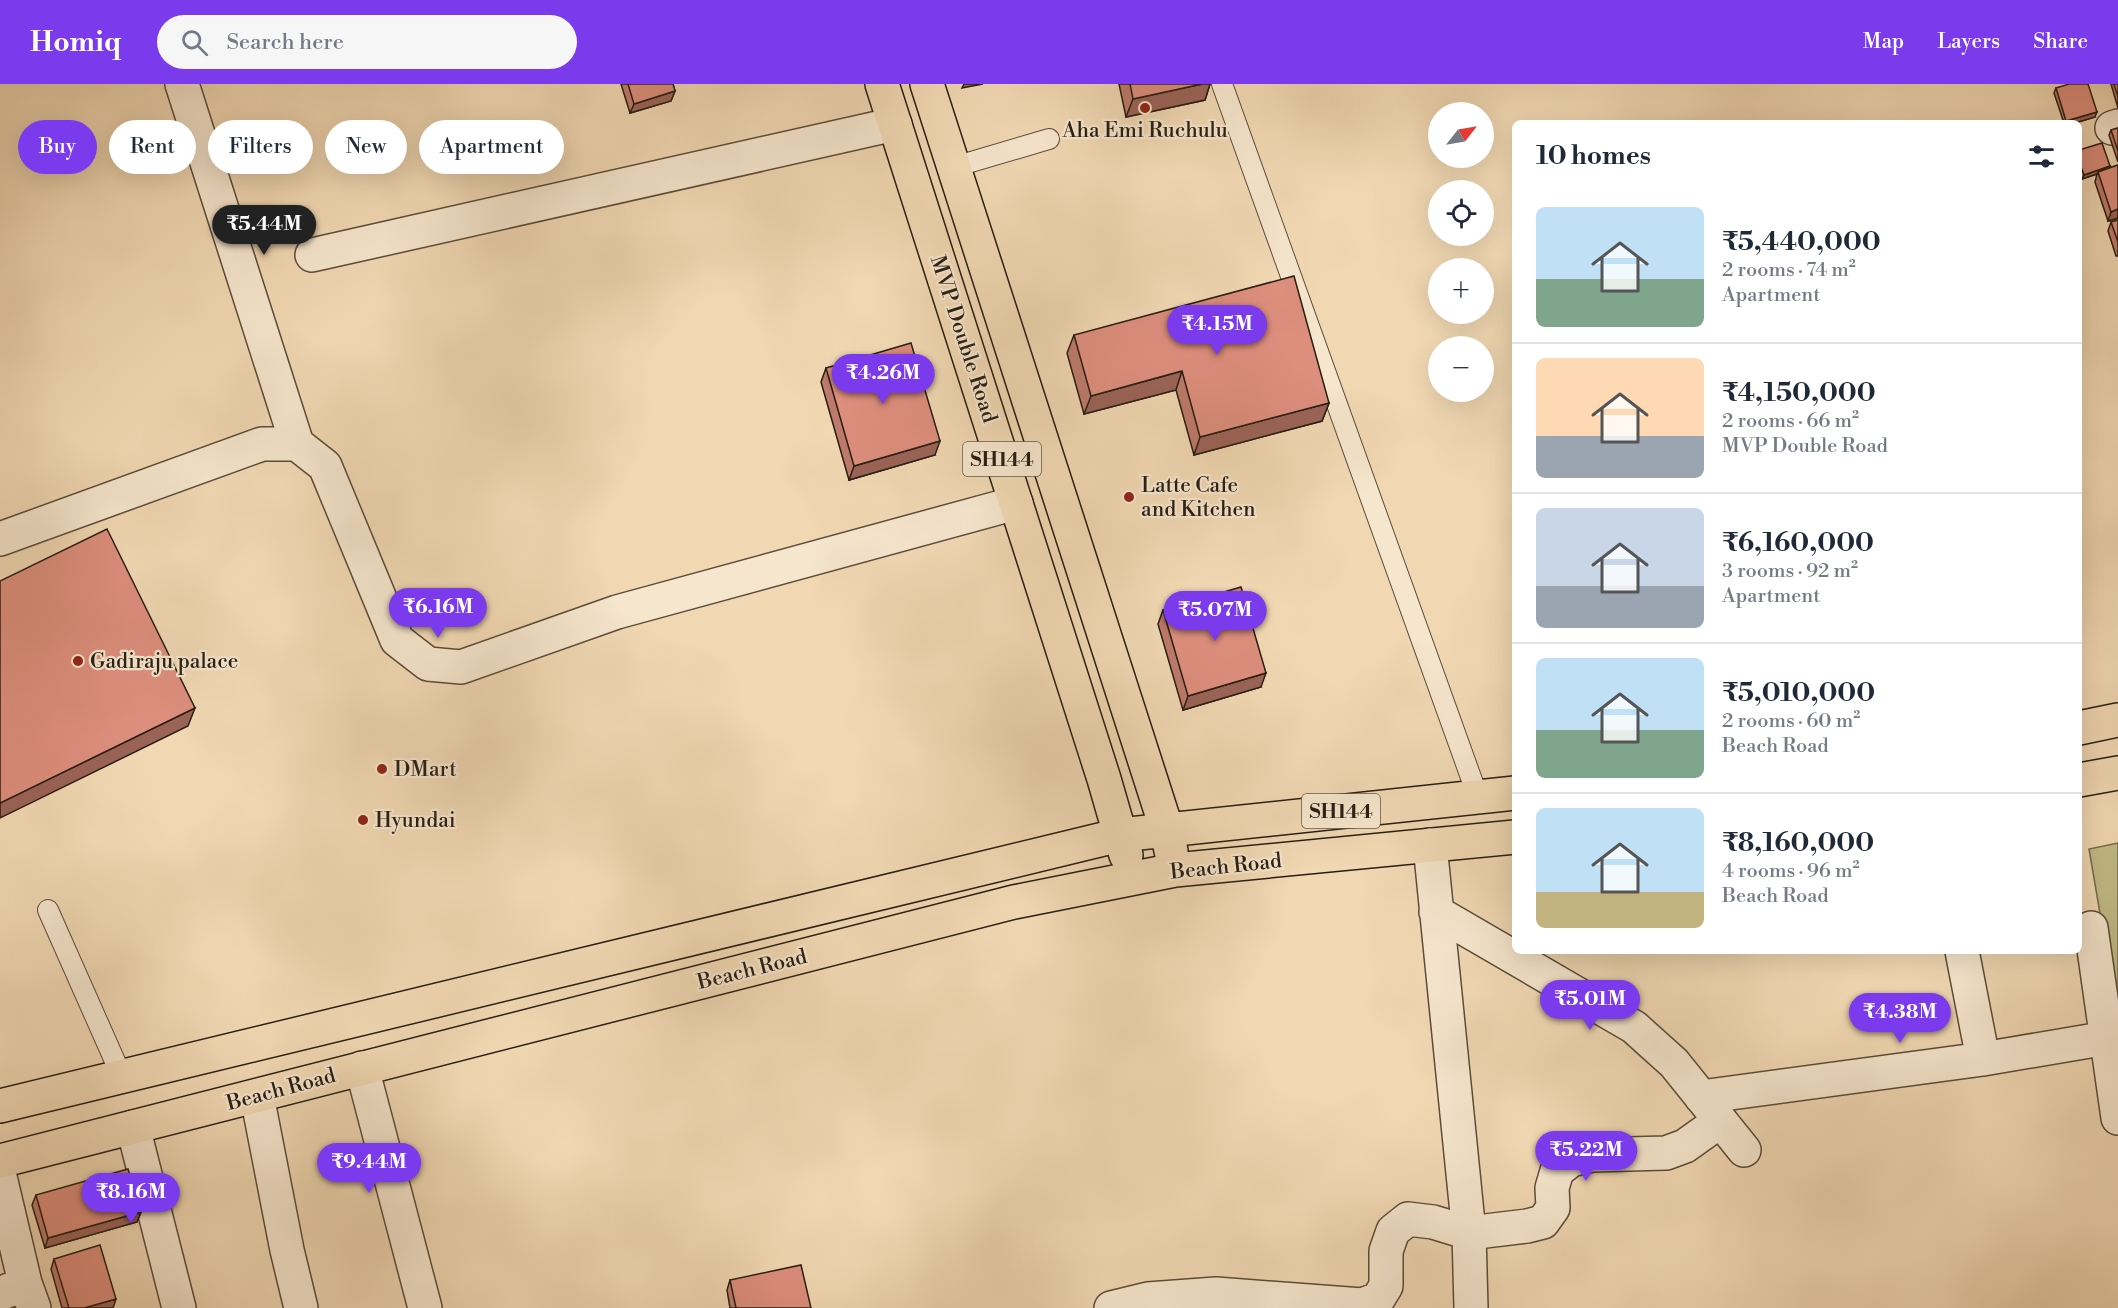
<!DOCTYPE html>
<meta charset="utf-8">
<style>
body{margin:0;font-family:"Libre Bodoni",serif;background:#f6f6f7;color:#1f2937;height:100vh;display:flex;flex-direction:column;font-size:22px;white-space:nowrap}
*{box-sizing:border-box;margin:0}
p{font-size:20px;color:#747a83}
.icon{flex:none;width:33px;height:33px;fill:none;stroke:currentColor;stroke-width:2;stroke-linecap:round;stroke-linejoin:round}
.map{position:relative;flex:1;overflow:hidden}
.details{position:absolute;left:1512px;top:36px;width:570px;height:834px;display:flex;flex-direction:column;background:#fff;border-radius:9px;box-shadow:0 6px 24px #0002}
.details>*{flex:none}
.hud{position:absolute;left:18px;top:36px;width:570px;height:54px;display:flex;gap:12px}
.needle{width:39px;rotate:59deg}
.controls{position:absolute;left:1428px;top:18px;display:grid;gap:12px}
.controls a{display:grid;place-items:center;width:66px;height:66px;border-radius:50%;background:#fff;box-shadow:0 6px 24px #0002;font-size:30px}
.price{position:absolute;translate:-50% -51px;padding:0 14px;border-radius:21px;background:#7c3aed;color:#fff;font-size:20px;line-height:39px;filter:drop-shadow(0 2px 3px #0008)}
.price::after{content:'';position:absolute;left:50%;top:36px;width:18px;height:14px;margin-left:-9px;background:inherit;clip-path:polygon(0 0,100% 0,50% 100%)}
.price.active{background:#222;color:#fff}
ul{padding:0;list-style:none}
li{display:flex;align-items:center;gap:18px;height:150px;padding:0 24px}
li+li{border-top:2px solid #e0e1e3}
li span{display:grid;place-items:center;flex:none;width:168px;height:120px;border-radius:9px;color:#555}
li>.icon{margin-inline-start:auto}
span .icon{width:72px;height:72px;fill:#fffc;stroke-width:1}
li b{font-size:26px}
h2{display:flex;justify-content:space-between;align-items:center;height:72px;padding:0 24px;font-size:26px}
.tag{padding:0 21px;border-radius:27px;background:#fff;box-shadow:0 6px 24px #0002;font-size:21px;line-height:54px}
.tag.active{background:#7c3aed;color:#fff}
header{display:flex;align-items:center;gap:36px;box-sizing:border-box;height:84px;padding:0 30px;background:#7c3aed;color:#fff}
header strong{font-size:28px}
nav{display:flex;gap:33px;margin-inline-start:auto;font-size:21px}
.search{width:420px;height:54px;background:#f6f6f7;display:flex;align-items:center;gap:15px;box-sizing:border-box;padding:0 21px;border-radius:33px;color:#747a83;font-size:22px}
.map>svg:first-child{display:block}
</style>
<header>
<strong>Homiq</strong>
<div class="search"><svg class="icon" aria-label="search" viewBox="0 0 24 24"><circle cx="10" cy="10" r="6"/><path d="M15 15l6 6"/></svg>Search here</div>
<nav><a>Map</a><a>Layers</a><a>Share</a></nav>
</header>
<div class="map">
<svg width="2118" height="1224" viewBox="0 0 2118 1224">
<rect width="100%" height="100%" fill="#f1d8b3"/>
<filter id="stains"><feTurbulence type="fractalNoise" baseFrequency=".00333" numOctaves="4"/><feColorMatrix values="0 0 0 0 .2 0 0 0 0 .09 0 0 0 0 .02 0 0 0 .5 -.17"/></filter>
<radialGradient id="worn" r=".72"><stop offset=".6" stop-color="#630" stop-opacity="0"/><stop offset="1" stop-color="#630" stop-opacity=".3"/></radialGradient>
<path fill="#c1bc88" stroke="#746d4e" stroke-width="1.5" d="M2118,759V935L2089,765Z"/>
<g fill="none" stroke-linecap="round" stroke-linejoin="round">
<defs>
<path id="lane" d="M1222,0L1478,713
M954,83L1049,55
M48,826L122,993"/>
<path id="street" d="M182,0L297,360
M2112,44L2118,42
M312,171L895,40
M0,455L262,360H297L325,382L397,556L428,580L461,583L617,528L1016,419
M1430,761L1469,1149L1471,1224
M1436,828L1634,943L1674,979L1744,1066
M2091,844L2118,1034
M1962,867L1983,975
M362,984L425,1224
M257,1012L287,1166L301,1224
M1701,1013L1983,975L2107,954
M133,1043L179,1224
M0,1093L25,1199L34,1224
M0,1210L25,1199
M1111,1224L1148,1215L1216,1210L1362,1221L1378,1215L1386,1202V1167L1393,1147L1408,1135L1433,1138L1469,1149L1527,1142L1543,1138L1553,1124L1552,1104L1557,1087L1571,1076L1592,1071L1666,1069L1685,1062L1720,1037"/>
<path id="primary" d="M882,0L1104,695L1126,771
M927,0L1167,746L1171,767
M2079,644L2118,636
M2079,696L2118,689
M0,1022L1120,751L1515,709
M0,1077L1014,818L1175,786L1515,753"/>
</defs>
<use href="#lane" stroke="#5a4c3b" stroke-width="22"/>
<use href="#street" stroke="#5a4c3b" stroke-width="36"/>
<use href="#primary" stroke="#271e13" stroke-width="36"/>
<use href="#lane" stroke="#f6e6ce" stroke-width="20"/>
<use href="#street" stroke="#f6e6ce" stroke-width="33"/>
<use href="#primary" stroke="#f1d8b3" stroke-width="33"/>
</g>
<path fill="#be7a6c" stroke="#271e13" stroke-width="1.5" d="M621,0H673L675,7L671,17L630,29Z
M1119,0H1210L1205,16L1126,33Z
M2111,0H2118V24Z
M2056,4L2095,33L2075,39H2064L2054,9Z
M2118,44V78L2109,51L2111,46Z
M2079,66L2109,84L2118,81V134L2108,137L2095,98L2097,90L2082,95L2079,87Z
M2118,136V172H2116L2108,147L2111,138Z
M1074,251L1329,319L1322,337L1194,371L1176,306L1084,330L1067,269Z
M826,284L935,371L849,396L821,298Z
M1163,526L1261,603L1183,626L1158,540Z
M36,1111L141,1128L137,1138L45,1164L32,1121Z
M54,1175L113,1224H62L51,1185Z
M730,1196L811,1224H730L727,1206Z"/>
<path fill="#9b6358" stroke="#271e13" stroke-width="1.5" d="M964,0H983L962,4Z
M1202,0H1210L1205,16L1126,33L1133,15Z
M675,7L671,17L630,29L634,20Z
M2097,28L2095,33L2075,39H2066V37Z
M2110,82L2108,87L2098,88L2097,90L2082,95L2084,91Z
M2118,125V134L2108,137L2111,128Z
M1182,287L1176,306L1084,330L1091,312Z
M1329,319L1322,337L1194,371L1200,353Z
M940,357L935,371L849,396L854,382Z
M1266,589L1261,603L1183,626L1188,612Z
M195,624L188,642L0,734V719Z
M141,1128L137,1138L45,1164L48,1154Z
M116,1215L113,1224H84Z"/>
<path fill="#dd8e7d" stroke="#271e13" stroke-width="1.5" d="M628,0H673L675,7L634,20Z
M1130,0H1202L1133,15Z
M2069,0H2088L2097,28L2066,37L2056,4Z
M2114,0H2118V13Z
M2118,44V67L2111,46Z
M2102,59L2110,82L2084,91L2079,77V66Z
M2118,81V125L2111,128L2098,88Z
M2118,136V158L2111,138Z
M1294,192L1329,319L1200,353L1182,287L1091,312L1074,251Z
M911,259L940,357L854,382L826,284Z
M107,445L195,624L0,719V497Z
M1241,503L1266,589L1188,612L1163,526Z
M128,1085L141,1128L48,1154L36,1111Z
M100,1161L116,1215L84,1224H69L54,1175Z
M801,1181L811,1224H736L730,1196Z"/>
<g fill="#8f2418" stroke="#f6e6ce" stroke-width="2">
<circle cx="1145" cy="24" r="6"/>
<circle cx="1129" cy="413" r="6"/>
<circle cx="78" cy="577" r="6"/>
<circle cx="382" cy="685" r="6"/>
<circle cx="363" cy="736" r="6"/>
</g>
<g text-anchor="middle" stroke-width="4.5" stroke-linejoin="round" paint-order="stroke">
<g fill="#f6e6ce" stroke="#655a4b" stroke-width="1.5">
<rect x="963" y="358" width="78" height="34" rx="4.5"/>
<rect x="1302" y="710" width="78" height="34" rx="4.5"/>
</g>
<g font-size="20" font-weight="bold" fill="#271e13">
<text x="1002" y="382">SH144</text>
<text x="1341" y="734">SH144</text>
</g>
<g font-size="21" fill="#271e13" stroke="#f6e6ce" text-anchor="start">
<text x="1145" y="53" text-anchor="middle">Aha Emi Ruchulu</text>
<text x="1141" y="408">Latte Cafe<tspan x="1141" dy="24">and Kitchen</tspan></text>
<text x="90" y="584">Gadiraju palace</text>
<text x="394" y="692">DMart</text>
<text x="375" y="743">Hyundai</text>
</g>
<g font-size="21" fill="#271e13" stroke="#f6e6ce">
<text transform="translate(964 255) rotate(72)" y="7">MVP Double Road</text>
<text transform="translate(1226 782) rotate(-6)" y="7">Beach Road</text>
<text transform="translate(752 885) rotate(-14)" y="7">Beach Road</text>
<text transform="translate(281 1005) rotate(-15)" y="7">Beach Road</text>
</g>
</g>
<rect width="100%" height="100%" filter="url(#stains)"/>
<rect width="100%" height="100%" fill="url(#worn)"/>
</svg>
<div class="controls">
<a><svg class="needle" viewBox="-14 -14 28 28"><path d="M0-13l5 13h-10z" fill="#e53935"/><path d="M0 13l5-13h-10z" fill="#747a83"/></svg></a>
<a><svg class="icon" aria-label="locate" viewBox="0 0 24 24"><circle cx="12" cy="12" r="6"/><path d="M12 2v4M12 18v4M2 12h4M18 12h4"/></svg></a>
<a>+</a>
<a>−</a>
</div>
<b class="price active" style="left:264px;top:172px">₹5.44M</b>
<b class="price" style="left:1217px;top:272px">₹4.15M</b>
<b class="price" style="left:883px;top:321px">₹4.26M</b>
<b class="price" style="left:438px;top:555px">₹6.16M</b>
<b class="price" style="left:1215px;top:558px">₹5.07M</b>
<b class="price" style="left:1590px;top:947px">₹5.01M</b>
<b class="price" style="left:1900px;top:960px">₹4.38M</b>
<b class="price" style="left:1586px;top:1098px">₹5.22M</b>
<b class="price" style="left:369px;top:1110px">₹9.44M</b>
<b class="price" style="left:131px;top:1140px">₹8.16M</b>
<div class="hud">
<a class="tag active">Buy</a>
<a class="tag">Rent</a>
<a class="tag">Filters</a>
<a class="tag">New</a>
<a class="tag">Apartment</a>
</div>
<section class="details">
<h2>10 homes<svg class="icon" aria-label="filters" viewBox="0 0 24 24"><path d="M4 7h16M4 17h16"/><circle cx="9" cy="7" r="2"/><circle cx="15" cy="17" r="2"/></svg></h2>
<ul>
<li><span style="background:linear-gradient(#bfe0f5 60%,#7fa58c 0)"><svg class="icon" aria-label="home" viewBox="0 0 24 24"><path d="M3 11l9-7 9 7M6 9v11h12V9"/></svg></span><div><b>₹5,440,000</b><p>2 rooms · 74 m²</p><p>Apartment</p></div></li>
<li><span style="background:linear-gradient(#ffd9b3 65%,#9aa5b1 0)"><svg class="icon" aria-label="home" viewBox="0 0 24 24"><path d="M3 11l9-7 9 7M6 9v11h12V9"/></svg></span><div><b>₹4,150,000</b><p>2 rooms · 66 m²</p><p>MVP Double Road</p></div></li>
<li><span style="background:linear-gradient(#c9d6e8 65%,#9aa5b1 0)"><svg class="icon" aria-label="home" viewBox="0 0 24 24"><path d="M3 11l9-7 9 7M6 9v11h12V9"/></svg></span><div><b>₹6,160,000</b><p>3 rooms · 92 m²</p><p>Apartment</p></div></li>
<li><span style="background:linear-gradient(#bfe0f5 60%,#7fa58c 0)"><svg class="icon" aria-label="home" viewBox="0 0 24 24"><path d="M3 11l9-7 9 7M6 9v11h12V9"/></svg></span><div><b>₹5,010,000</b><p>2 rooms · 60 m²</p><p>Beach Road</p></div></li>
<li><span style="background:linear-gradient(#bfe0f5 70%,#c2b280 0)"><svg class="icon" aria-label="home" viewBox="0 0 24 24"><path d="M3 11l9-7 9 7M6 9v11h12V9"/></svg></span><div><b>₹8,160,000</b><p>4 rooms · 96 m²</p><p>Beach Road</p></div></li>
</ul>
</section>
</div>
